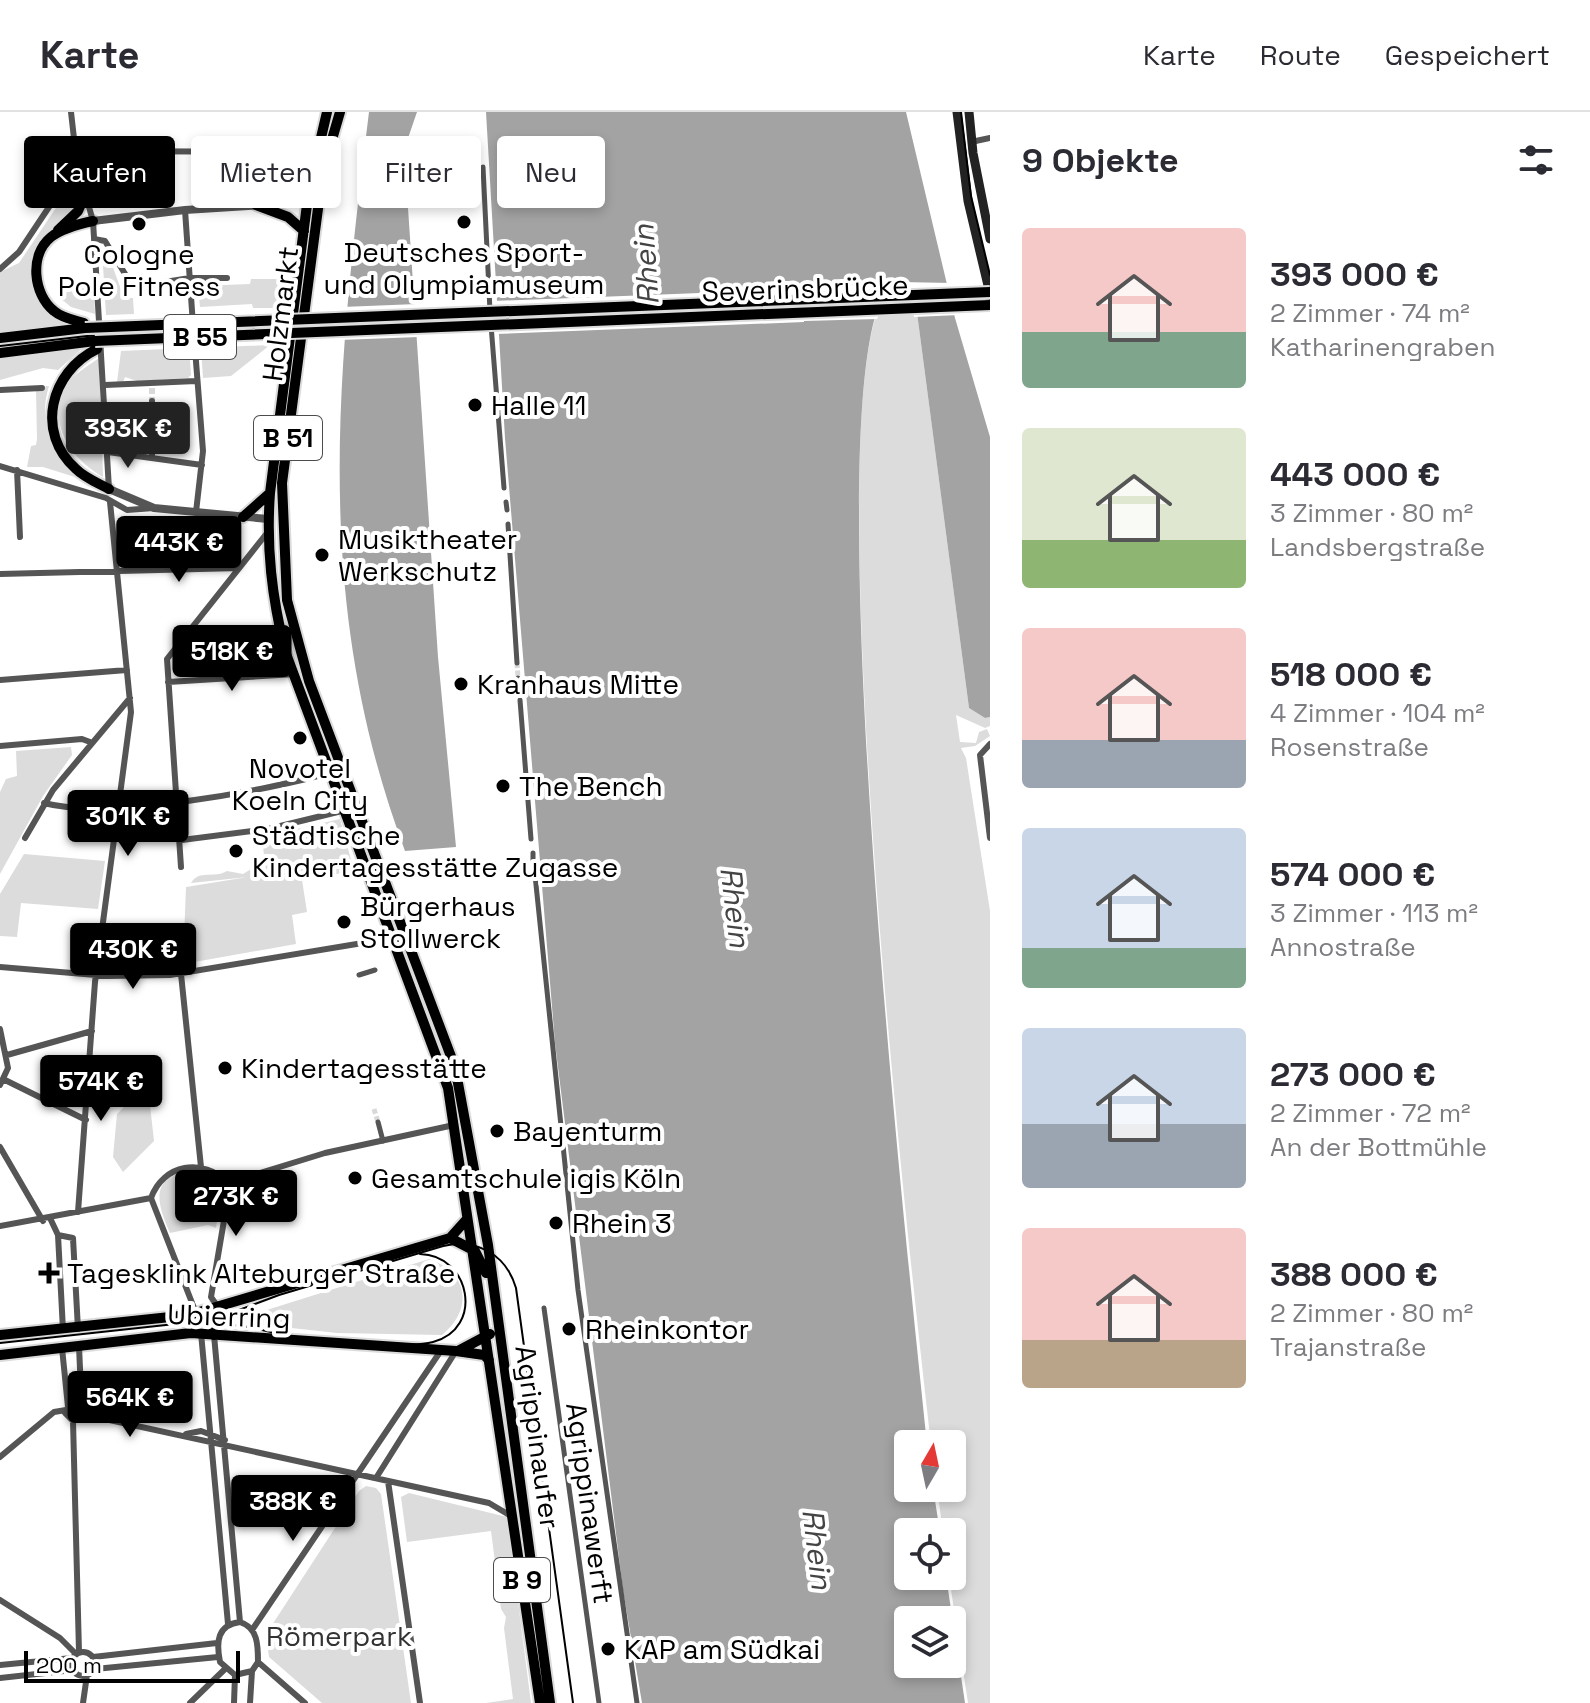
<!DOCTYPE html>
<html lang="de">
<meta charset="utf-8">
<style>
body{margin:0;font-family:"Space Grotesk",sans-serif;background:#f7f7f7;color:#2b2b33;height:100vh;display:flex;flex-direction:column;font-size:30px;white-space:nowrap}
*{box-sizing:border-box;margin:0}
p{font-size:26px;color:#7c7c81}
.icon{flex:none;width:44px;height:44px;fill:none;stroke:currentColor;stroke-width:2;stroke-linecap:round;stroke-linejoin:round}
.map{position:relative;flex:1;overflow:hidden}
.drawer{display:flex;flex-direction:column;background:#fff;width:600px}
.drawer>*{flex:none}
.top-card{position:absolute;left:24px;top:24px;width:760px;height:72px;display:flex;gap:16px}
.needle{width:52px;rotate:9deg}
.buttons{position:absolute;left:894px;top:1318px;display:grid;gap:16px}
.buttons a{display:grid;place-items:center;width:72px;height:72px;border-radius:8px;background:#fff;box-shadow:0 4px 12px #0003;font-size:40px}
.scale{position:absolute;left:24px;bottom:20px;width:216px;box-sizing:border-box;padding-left:8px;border:4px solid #000;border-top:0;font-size:22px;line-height:28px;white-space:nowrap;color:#000;-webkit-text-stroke:6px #fff;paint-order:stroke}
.price{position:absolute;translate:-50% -68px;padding:0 18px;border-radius:8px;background:#000;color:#fff;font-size:26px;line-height:52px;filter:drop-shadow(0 2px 4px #0008)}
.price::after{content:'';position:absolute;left:50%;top:48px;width:24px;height:18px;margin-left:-12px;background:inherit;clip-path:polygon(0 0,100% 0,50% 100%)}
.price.active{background:#222;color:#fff}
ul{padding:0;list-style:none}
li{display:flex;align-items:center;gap:24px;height:200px;padding:0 32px}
li span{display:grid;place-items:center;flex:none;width:224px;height:160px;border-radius:8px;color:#555}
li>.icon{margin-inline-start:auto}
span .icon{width:96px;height:96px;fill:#fffc;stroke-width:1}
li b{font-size:34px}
h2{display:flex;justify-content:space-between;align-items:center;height:96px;padding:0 32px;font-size:34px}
.chip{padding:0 28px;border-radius:8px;background:#fff;box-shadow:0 4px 12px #0003;font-size:28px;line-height:72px}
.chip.active{background:#000;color:#fff}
header{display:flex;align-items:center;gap:48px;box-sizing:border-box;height:112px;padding:0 40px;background:#fff;border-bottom:2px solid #e1e1e2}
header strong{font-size:38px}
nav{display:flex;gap:44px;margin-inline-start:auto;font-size:28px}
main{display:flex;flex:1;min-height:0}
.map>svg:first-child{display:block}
</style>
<header>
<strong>Karte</strong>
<nav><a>Karte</a><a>Route</a><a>Gespeichert</a></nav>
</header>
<main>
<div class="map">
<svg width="990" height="1591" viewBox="0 0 990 1591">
<rect width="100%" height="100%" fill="#fff"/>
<path fill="#dcdcdc" d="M70,75H74L80,90C73,101 62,108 53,117C15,157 38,179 69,211L0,221V160L19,151Z
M106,136L124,186H133L134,202L106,203L102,137Z
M251,167H295L289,196H253L252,192L200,195L198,174L250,172Z
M905,169L914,178L969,596L985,606L990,605V614L985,616L956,603L960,630L976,631L979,620L987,617L990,624L975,634L961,636L966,646L990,799V1591H968L949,1464L952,1420H943L937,1376H952V1332H931C918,1218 794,160 905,169Z
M85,175L94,181L95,202L71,195L60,186V182Z
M86,233L58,258L43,256L0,268V246Z
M270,233L231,264L203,266L201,236Z
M189,236L191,263L188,266L137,269L125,265L123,270H117L121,239Z
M99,246L103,365C72,347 46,312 65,275C72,263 88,254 99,246Z
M46,274H49C38,309 51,338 77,362L75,365L43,355H27L31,334L36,333L37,327L36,279L44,278Z
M71,635L72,643L43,684L0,762V680L6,667L17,664L16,639Z
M340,707L354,759L302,768L307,800L292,803L296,832L183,852L186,775L248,765L191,771C199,757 214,767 227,759L243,762L261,751L263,762H266L262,725Z
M24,742L105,749L98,797L21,791L17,825L0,824V782Z
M145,991L150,993L154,1029L123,1060L113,1045L117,1002L127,992Z
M189,1060L209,1064L221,1078L216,1116L208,1113L170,1121C158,1094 148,1065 189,1060Z
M429,1147C468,1160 474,1197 442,1223L337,1221L255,1212L248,1204Z
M366,1374L376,1376L381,1382L411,1591H322L269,1545L266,1523L272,1513L359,1379Z
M409,1381L507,1405L531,1591H486L513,1587L504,1516L506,1505L501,1497L491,1419L407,1430L401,1385Z"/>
<path fill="#a3a3a3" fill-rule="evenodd" d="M369,0H417L407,29L406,66L438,545L456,735L405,739C311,488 337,259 369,0Z
M486,0H906L955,206L990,325V605L985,606L969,596L914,178L905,169L891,172C808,255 911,1173 927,1332H908V1376H933L940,1420H908V1464H946L965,1591H642L623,1478L555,931L505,326ZM908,1508H952V1552H908Z"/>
<path fill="#fff" d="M900,170L952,171L959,203L914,205L909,177L901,173L890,179L877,207L804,209L803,177Z
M802,177L804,210L495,222L493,189Z
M417,192L419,225L339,228L342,195Z"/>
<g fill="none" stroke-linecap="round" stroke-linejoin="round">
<path stroke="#d9d9d9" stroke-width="5" stroke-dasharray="5 2.5" stroke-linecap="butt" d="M517,551L518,566
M518,573L520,588
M374,997L378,1010"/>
<path stroke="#d9d9d9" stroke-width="6" stroke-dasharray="6 3" stroke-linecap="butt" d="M152,276V289"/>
<defs>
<path id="primary" d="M327,0L309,77L270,381C266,436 272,485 285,539L448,976L540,1591
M340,0L326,48L319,89L282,371L287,488L309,569L455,955L488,1133L550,1591
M256,93L288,105L304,119
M58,118L78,99L86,81
M84,211C74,208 62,206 54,199C33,182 29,143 51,125C62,116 79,112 93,109
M0,226L85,216
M97,237C50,260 35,321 76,357C85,366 98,371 109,377
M0,241L95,229
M243,405L270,381
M450,1126L475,1139L486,1161
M204,1199L210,1203L214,1223
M0,1223L189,1203L450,1126L467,1107
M458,1239L490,1222
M0,1243L191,1221L456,1239L484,1243L489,1248"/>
</defs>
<use href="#primary" stroke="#dbdbdb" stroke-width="14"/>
<path stroke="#555" stroke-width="5" d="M483,55L490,199
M491,213L504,376
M506,390L507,398
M508,412L517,551
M518,566V573
M520,588L531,727
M533,741V749
M535,763L578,1178L637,1591
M359,863L375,858
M378,1010L383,1029
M544,1196L599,1591"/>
<path stroke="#555" stroke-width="6" d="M71,0L77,53L93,109L109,377
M971,30L990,26
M75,39L316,40
M185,98L193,213
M94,127L105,129L133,175L190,166H227
M0,157L19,140L77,53
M194,224L203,339L196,400
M105,273L196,269
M0,278L42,276
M152,289V346
M108,340L202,353
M0,354L106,386L127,398L154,396
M17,358L20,425
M0,462L239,456
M0,568L127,558
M168,570L295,562
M990,632L980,643L990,726
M0,634L82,627L90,630
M44,691C108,708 267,679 332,660
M25,726L53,678L130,586
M182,728L268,717L346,698
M181,755L167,547L267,421
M0,855L108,864L170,863L405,824
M181,862L201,1055
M0,917L8,956L0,973
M7,943L92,919
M5,968L86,1008
M0,1035L43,1109
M228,1071L325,1041L454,1013
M151,1086L196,1201
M151,1086C163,1052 203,1045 228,1071
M78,1100L95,870L131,600L110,390
M50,1106L58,1123L63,1218
M0,1114L151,1086
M58,1123L73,1126L78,1217
M218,1195L211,1185L229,1079L228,1071
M201,1221L228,1512
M214,1223L240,1510
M62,1236L68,1295L65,1301L73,1309L82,1302L79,1234
M82,1302L489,1391L511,1404
M73,1309L79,1540
M186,1322L201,1319L225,1328
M0,1345L54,1300L66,1298
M376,1366L456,1239
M388,1369L420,1591
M0,1488L60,1526L76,1542
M240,1510C258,1516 258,1533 258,1550L252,1559L235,1563L220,1550C216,1530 217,1513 240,1510Z
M252,1518L440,1240
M71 1552a12 12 0 1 1 24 0a12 12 0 1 1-24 0Z
M93,1545L217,1531
M258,1550L305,1591
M0,1553L72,1546
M95,1557L218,1545
M0,1566L73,1558
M83,1591L87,1563
M190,1591L225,1557
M234,1591L235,1563
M250,1591L252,1559"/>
<path stroke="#555" stroke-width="8" d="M93,109L185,98L311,90
M109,377L154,396L268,407"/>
<path stroke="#222" stroke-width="9" d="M957,0L968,89L990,182
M969,0L973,41L990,127"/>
<use href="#primary" stroke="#000" stroke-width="10"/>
<path stroke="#000" stroke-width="2" d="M961,0L971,84L990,163
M0,234L87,224L990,187
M218,1212C246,1212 270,1221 297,1226C325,1231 355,1231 384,1231C400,1232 417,1234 433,1230C485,1216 470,1143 420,1142
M0,1231L212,1208L279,1183L443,1134C476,1126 506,1142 516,1176L573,1591"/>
<defs>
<path id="primary-bridge" d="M85,216L990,180
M95,229L990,193"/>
</defs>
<use href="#primary-bridge" stroke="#dbdbdb" stroke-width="14" stroke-linecap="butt"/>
<use href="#primary-bridge" stroke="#000" stroke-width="10"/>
</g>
<g fill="#000" stroke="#fff" stroke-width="3">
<circle cx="464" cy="110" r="8"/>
<circle cx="139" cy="112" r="8"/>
<circle cx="475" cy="293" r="8"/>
<circle cx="322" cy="443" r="8"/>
<circle cx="461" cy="572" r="8"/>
<circle cx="300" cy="626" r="8"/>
<circle cx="503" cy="674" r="8"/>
<circle cx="236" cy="739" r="8"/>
<circle cx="344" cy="810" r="8"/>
<circle cx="225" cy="956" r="8"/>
<circle cx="497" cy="1019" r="8"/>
<circle cx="355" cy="1066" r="8"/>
<circle cx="556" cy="1111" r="8"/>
<path d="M45 1149h8v8h8v8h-8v8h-8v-8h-8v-8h8z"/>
<circle cx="569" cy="1217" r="8"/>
<circle cx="608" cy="1537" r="8"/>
</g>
<g text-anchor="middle" stroke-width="8" stroke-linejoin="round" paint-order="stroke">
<g fill="#fff" stroke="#4c4c4c" stroke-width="2">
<rect x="164" y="203" width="72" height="44" rx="6"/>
<rect x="254" y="304" width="68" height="44" rx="6"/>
<rect x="494" y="1446" width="56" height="44" rx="6"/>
</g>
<g font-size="26" font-weight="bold" fill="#000">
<text x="200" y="234">B 55</text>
<text x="288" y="335">B 51</text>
<text x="522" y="1477">B 9</text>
</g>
<g font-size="28" fill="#000" stroke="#fff" text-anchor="start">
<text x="464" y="150" text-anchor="middle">Deutsches Sport-<tspan x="464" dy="32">und Olympiamuseum</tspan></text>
<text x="139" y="152" text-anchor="middle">Cologne<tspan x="139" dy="32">Pole Fitness</tspan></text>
<text x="491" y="303">Halle 11</text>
<text x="338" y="437">Musiktheater<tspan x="338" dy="32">Werkschutz</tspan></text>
<text x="477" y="582">Kranhaus Mitte</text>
<text x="300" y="666" text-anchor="middle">Novotel<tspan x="300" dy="32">Koeln City</tspan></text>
<text x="519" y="684">The Bench</text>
<text x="252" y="733">Städtische<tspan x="252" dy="32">Kindertagesstätte Zugasse</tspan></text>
<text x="360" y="804">Bürgerhaus<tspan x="360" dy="32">Stollwerck</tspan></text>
<text x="241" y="966">Kindertagesstätte</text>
<text x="513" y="1029">Bayenturm</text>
<text x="371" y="1076">Gesamtschule igis Köln</text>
<text x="572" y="1121">Rhein 3</text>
<text x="67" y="1171">Tagesklink Alteburger Straße</text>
<text x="585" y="1227">Rheinkontor</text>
<text x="624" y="1547">KAP am Südkai</text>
</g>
<g font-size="28" fill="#000" stroke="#fff">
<text transform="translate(805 176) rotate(-2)" y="10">Severinsbrücke</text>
<text transform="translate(280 202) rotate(-83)" y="10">Holzmarkt</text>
<text transform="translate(229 1204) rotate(2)" y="10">Ubierring</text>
<text transform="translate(538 1325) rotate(82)" y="10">Agrippinaufer</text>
<text transform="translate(590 1391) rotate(82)" y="10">Agrippinawerft</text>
</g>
<g font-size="28" fill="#333" stroke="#fff">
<text x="339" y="1534">Römerpark</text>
</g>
<g font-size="30" font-style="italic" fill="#444" stroke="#fff">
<text transform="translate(646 153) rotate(-94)" y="10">Rhein</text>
<text transform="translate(735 795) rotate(83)" y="10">Rhein</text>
<text transform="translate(817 1437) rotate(83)" y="10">Rhein</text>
</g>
</g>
</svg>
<div class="buttons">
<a><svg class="needle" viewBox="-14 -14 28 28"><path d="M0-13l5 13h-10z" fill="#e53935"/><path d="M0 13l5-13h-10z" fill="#7c7c81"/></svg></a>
<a><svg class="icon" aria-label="locate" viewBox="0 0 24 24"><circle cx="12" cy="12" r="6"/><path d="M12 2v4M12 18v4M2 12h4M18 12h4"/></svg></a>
<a><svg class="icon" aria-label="layers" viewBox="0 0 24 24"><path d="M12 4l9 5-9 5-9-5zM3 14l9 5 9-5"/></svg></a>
</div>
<div class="scale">200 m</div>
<b class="price active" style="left:128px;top:358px">393K €</b>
<b class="price" style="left:179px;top:472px">443K €</b>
<b class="price" style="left:232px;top:581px">518K €</b>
<b class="price" style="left:128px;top:746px">301K €</b>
<b class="price" style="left:133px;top:879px">430K €</b>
<b class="price" style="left:101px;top:1011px">574K €</b>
<b class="price" style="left:236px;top:1126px">273K €</b>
<b class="price" style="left:130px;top:1327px">564K €</b>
<b class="price" style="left:293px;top:1431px">388K €</b>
<div class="top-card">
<a class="chip active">Kaufen</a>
<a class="chip">Mieten</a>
<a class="chip">Filter</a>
<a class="chip">Neu</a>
</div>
</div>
<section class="drawer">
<h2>9 Objekte<svg class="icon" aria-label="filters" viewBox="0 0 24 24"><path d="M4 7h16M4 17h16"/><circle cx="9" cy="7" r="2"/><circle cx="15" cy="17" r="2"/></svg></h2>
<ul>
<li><span style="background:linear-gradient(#f6c9c9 65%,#7fa58c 0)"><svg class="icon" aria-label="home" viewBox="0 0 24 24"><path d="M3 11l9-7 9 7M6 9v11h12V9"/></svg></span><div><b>393 000 €</b><p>2 Zimmer · 74 m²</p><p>Katharinengraben</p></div></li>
<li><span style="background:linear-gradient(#dfe7d0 70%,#8fb573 0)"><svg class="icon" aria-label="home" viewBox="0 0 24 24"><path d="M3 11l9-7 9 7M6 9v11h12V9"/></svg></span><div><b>443 000 €</b><p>3 Zimmer · 80 m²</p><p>Landsbergstraße</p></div></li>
<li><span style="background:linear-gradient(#f6c9c9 70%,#9aa5b1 0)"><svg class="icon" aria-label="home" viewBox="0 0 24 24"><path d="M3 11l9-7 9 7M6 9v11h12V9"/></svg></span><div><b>518 000 €</b><p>4 Zimmer · 104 m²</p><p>Rosenstraße</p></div></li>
<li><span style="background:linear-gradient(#c9d6e8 75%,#7fa58c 0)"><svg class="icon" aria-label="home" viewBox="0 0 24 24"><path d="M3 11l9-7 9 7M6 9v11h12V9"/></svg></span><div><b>574 000 €</b><p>3 Zimmer · 113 m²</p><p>Annostraße</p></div></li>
<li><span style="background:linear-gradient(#c9d6e8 60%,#9aa5b1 0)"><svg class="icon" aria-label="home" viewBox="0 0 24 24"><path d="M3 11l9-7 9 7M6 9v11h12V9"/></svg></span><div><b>273 000 €</b><p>2 Zimmer · 72 m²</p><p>An der Bottmühle</p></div></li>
<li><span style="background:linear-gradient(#f6c9c9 70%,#b9a48a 0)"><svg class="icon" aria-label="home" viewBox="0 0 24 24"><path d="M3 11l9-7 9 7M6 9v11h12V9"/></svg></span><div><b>388 000 €</b><p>2 Zimmer · 80 m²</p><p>Trajanstraße</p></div></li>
</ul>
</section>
</main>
